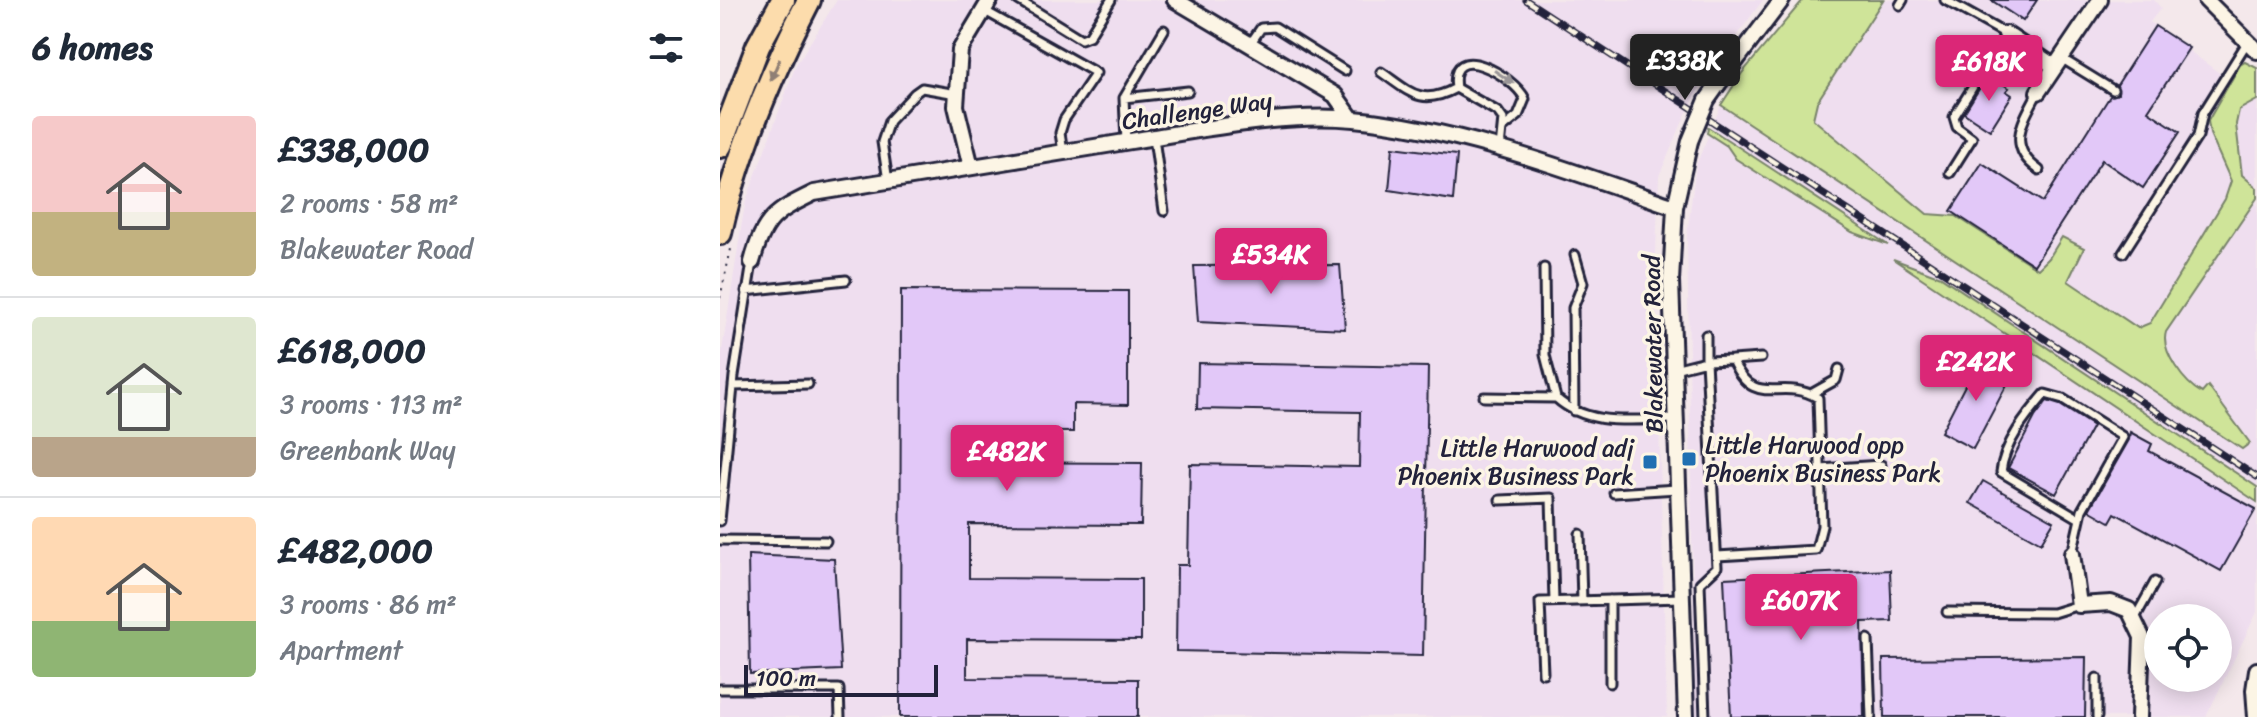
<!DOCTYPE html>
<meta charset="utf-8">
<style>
body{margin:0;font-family:Sriracha,sans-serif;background:#f6f6f7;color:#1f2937;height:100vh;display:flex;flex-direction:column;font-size:30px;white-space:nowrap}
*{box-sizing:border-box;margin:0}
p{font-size:26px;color:#747a83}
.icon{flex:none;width:44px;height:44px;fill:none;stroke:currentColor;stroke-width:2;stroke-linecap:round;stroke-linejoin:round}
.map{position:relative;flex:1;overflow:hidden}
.drawer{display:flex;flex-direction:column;background:#fff;width:720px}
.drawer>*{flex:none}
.controls{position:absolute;left:1424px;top:604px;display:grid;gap:16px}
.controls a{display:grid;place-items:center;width:88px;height:88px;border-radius:50%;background:#fff;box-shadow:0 4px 20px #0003;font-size:40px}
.scale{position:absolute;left:24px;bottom:20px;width:194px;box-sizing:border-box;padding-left:8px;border:4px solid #22223b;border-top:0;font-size:22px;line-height:28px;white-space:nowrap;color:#22223b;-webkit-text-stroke:6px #fcf5e5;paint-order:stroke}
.price{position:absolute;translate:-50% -68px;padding:0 18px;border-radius:8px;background:#db2777;color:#fff;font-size:26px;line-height:52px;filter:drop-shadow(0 2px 4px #0008)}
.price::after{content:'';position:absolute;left:50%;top:48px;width:24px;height:18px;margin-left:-12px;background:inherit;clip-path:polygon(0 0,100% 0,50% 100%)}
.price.on{background:#222;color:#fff}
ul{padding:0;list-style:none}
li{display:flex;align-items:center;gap:24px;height:200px;padding:0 32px}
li+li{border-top:2px solid #e0e1e3}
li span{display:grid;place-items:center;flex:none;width:224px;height:160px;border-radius:8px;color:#555}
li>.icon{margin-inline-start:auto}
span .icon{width:96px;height:96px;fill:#fffc;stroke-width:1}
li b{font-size:34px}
h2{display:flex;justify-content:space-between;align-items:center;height:96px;padding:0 32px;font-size:34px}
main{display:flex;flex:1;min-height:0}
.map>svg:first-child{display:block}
</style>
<main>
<section class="drawer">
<h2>6 homes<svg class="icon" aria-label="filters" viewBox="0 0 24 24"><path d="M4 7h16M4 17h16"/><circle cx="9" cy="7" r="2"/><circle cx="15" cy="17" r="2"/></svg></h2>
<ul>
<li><span style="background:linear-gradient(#f6c9c9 60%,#c2b280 0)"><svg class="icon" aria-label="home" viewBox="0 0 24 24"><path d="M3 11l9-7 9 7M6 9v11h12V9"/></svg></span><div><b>£338,000</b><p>2 rooms · 58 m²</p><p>Blakewater Road</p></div></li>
<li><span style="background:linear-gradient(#dfe7d0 75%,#b9a48a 0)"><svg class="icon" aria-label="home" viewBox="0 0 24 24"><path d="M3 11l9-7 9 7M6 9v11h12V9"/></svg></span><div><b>£618,000</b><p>3 rooms · 113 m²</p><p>Greenbank Way</p></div></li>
<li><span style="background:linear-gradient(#ffd9b3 65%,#8fb573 0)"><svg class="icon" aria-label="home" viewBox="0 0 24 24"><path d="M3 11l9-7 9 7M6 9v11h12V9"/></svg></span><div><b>£482,000</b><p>3 rooms · 86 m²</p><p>Apartment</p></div></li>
</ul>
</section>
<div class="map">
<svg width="1537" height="717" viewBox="0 0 1537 717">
<rect width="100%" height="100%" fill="#f4e8eb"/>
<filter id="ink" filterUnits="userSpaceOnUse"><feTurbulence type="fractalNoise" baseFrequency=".0125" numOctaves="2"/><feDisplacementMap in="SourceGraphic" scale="16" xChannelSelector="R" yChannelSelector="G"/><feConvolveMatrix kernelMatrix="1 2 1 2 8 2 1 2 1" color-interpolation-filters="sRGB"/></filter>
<g filter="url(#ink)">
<path fill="#efdeef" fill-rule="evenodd" d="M117,0H1043L989,73L966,114L939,176L935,279L947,717H0V363L23,216L26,201L76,65Z
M1163,0H1434L1441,8L1430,22L1510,81L1488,121L1490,134L1511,181L1505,199L1430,323L1418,328L1348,281L1363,248L1331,278L1236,216L1207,215L1093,119L1097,102Z
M1537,100V188L1522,175L1516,124L1519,110Z
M1001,105L1522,449L1530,442L1488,386L1482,393L1472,387L1449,354L1444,340L1446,332L1500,249L1537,198V612L1486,717H975L967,235L976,165ZM1438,618H1498V678H1438Z"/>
<path fill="#cfe499" stroke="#78836a" stroke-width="2" d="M1083,0H1163L1097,102L1093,119L1207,214L1236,216L1318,269L1329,258L1342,237L1364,248L1348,281L1418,328L1430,323L1505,199L1511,181L1490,134L1488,121L1520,65L1525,62L1537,68V100L1519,110L1516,124L1522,175L1537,188V198L1446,332C1440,351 1465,384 1482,393L1488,386L1530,443L1522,449L1001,105L1022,73Z
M988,127L1168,245L1132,232L1016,159L1007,146L987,133Z
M1173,259L1221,277L1537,487V502Z"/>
<path fill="#e2c8f8" stroke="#22223b" stroke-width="2" d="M1271,0H1317L1303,21Z
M1435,26L1469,48L1428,111L1460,132L1423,188L1382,160L1314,265L1231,211L1262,163L1323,202L1390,96L1398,94L1397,85Z
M1270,76L1289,88L1286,91L1292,95L1270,130L1244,113L1266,78L1268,80Z
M673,147L737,155L733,200L669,190Z
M620,265L625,329L478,322L474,266Z
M181,290L408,291V405L353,404V432L240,431V462L422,463L421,525L249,524V578L421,579V640L247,639V678L418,679V717H180Z
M1259,358L1292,375L1253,449L1221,432Z
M478,363L708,367L703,656L456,651L457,565H468L470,464L639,467L640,412L477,409Z
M1327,401L1340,405L1373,426L1336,494L1288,468L1315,417Z
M1410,432L1432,444L1429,451L1536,509L1501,571L1395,513L1390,522L1369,510L1409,440Z
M1263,481L1334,521L1321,543L1250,503Z
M28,555L114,559L121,670L30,674Z
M1170,570L1172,621L1142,622L1144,717H1011L1004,578Z
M1366,657L1365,717H1164L1163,659Z"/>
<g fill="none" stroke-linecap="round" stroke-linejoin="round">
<defs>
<path id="service" d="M298,0L361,39L369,36L391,0
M1225,0L1286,34L1234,117L1237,127L1252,138L1230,173
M1180,5L1183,0
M265,11L376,73L344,120L340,133L343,152
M530,44L541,28L555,27L625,71
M1341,58L1393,90
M661,72C690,92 701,107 736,88
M736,88C728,38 794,76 805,99L798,116L783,128
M736,88L778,112L783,119L780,148
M1318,92C1303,121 1285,146 1319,170
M404,98L468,91
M434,138L444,211
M406,142L404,98L444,30
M168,181L162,142L169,121L195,93L202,88L237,94
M1403,253L1478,136L1483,113L1528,41
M824,268L825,355L836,398
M26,291L126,280
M986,335V361L1012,360C1036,412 1059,375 1098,398L1102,526L1096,550L997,556
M1012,360L1041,358
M954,369L986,361L997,567L980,583L985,717
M13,386L88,384
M1091,394L1116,380L1119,369
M764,397L836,398C869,428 915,419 955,419
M854,411L853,308L863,283L855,255
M1100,469L1161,465
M894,493L957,489
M780,500L831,498L834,602
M0,521L14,376L32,262
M860,534L862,601
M0,540L106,541
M1352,554L1362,510L1403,437L1343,399L1325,394C1307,415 1284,443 1281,472L1360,519
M1227,612L1333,613L1359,605
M1415,618L1435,582
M1148,639L1151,717
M823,673L820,602L962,598
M1377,678V717
M890,683V600
M0,689H119L120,717"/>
<path id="minor" d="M455,0L615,95L632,119
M1486,0L1537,51
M1286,34L1335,67
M999,83L1062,0
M1318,92L1380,0
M251,167L236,106L240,50L270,0
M32,262C44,218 55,212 94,193C200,175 306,158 411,141C479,130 566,112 634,119C745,130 850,171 955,207
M1352,554L1359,605L1391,603L1409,610L1422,637L1419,717
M966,717L951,281L955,207L970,141
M1536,717L1534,690L1537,670"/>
<path id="trunk" d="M0,146L38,46L63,0
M0,233C18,151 51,74 89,0"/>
</defs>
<use href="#service" stroke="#22223b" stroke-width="13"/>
<use href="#minor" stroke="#22223b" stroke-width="20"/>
<use href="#trunk" stroke="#22223b" stroke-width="28"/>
<path stroke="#22223b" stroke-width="2" stroke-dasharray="2 6" stroke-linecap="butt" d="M0,298L11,249"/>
<use href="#service" stroke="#fcf5e5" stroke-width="7"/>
<use href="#minor" stroke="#fcf5e5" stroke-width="14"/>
<use href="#trunk" stroke="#fcdcac" stroke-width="22"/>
<defs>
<path id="rail" d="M806,0L1537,477"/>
</defs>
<use href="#rail" stroke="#22223b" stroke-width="7"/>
<use href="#rail" stroke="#fcf5e5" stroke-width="4" stroke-dasharray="12" stroke-linecap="butt"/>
<defs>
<path id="minor-bridge" d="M970,141L987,100L999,83"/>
</defs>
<use href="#minor-bridge" stroke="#22223b" stroke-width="20" stroke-linecap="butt"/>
<use href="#minor-bridge" stroke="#fcf5e5" stroke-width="14"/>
</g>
<defs><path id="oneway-solid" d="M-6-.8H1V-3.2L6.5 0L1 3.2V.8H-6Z" transform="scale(2)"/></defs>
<use fill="#8f7f74" href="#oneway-solid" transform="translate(55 70) rotate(113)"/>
<use fill="#9a9698" href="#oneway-solid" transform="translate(784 77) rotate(34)"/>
</g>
<g fill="#1f6fb2" stroke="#fcf5e5" stroke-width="3">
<rect x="961" y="451" width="16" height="16" rx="4"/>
<rect x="922" y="454" width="16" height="16" rx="4"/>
</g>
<g text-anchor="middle" stroke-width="7" stroke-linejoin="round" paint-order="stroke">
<g font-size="24" fill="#22223b" stroke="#fcf5e5">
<text transform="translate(477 111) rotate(-8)" y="8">Challenge Way</text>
<text transform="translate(933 344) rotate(-91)" y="8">Blakewater Road</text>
</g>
<g font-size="24" fill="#22223b" stroke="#fcf5e5" text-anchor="start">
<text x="985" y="453">Little Harwood opp<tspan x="985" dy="28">Phoenix Business Park</tspan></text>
<text x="914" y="456" text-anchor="end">Little Harwood adj<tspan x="914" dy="28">Phoenix Business Park</tspan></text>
</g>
</g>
</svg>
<div class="controls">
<a><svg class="icon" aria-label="locate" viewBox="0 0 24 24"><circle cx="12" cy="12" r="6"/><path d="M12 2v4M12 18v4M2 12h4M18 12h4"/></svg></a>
</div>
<div class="scale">100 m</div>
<b class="price on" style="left:965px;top:102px">£338K</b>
<b class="price" style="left:1269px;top:103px">£618K</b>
<b class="price" style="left:551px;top:296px">£534K</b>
<b class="price" style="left:1256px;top:403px">£242K</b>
<b class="price" style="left:287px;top:493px">£482K</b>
<b class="price" style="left:1081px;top:642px">£607K</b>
</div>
</main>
